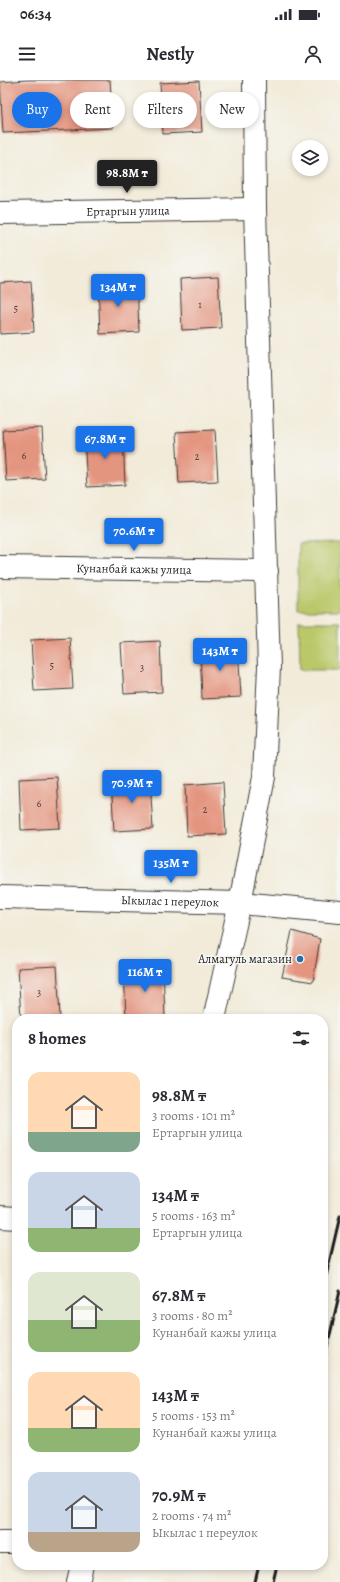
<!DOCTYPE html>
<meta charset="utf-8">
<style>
body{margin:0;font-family:Alegreya,serif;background:#f7f7f7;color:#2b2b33;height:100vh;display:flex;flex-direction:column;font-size:15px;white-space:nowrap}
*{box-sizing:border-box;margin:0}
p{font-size:13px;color:#7c7c81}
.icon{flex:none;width:22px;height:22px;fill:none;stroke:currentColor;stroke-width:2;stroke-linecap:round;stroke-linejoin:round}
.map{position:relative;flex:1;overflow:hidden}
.side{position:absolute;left:12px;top:934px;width:316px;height:556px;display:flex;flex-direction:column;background:#fff;border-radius:16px;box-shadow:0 2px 6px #0003}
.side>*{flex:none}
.top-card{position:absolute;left:12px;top:12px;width:316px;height:36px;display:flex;gap:8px}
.buttons{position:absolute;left:292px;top:60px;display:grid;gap:8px}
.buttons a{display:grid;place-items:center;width:36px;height:36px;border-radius:50%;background:#fff;box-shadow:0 2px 6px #0003;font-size:20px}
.price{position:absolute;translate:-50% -34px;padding:0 9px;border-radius:4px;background:#1a73e8;color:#fff;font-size:13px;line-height:26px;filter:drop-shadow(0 1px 2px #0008)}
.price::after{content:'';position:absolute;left:50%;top:24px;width:12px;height:9px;margin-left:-6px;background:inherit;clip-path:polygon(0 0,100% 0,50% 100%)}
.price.on{background:#222;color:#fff}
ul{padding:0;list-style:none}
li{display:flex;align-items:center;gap:12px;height:100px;padding:0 16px}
li span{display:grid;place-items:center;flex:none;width:112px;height:80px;border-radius:12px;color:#555}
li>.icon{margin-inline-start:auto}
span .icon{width:48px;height:48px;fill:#fffc;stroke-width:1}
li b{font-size:17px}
h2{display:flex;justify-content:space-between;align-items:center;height:48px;padding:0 16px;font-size:17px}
.chip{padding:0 14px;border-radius:18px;background:#fff;box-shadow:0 2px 6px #0003;font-size:14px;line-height:36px}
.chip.on{background:#1a73e8;color:#fff}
.status{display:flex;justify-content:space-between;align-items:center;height:28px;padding:0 20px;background:#fff;direction:ltr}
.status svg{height:11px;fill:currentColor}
header{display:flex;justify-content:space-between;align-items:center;height:52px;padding:0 16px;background:#fff;font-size:18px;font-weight:600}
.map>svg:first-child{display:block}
</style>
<div class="status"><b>06:34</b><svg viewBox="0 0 49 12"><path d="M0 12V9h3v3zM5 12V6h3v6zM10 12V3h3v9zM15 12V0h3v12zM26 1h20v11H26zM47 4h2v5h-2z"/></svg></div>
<header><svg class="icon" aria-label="menu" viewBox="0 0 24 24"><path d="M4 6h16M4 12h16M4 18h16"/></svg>Nestly<svg class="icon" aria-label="person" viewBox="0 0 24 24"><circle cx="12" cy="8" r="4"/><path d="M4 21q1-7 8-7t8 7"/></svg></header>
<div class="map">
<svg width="340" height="1502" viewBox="0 0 340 1502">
<rect width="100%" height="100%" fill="#f6f6f2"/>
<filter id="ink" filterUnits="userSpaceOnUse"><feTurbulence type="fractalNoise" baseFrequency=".025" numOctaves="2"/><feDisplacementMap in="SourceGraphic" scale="8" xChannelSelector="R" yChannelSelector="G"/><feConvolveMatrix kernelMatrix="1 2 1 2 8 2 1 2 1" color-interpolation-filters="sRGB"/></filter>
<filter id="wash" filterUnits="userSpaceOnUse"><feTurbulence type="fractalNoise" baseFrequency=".012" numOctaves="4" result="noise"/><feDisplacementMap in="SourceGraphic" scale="16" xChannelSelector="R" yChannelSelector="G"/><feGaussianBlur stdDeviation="0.9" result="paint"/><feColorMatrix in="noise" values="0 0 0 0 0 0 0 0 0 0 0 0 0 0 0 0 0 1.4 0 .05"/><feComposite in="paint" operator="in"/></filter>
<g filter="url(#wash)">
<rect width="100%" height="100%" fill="#f2ebd9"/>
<path fill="#bbc86a" stroke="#6c7243" d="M340,463V530H298V464Z
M299,542H340V590H300Z"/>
<g id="blocks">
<path fill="#e49580" d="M28,0H110L113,48L3,53L0,2Z
M199,1L202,52L163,54L160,3Z
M218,197L221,248L182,250L180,199Z
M31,201L34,252L0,254V203Z
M137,201L139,252L100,254L98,203Z
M42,348L45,399L6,401L3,350Z
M215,350L218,401L179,403L176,352Z
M123,354L125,405L87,407L84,356Z
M70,558L73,609L34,611L31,560Z
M160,561L162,612L124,614L121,563Z
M238,565L241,617L202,619L200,568Z
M57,697L60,748L21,750L19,699Z
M150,698L153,749L114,751L111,700Z
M223,702L226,754L187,756L185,705Z
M292,851L320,859L313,902L282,897Z
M57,886L60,937L21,939L18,888Z
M163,886L165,938L126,939L124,888Z"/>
</g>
</g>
<g filter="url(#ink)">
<use href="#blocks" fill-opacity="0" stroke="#3c3b38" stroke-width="1"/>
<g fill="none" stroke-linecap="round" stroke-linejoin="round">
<defs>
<g id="minor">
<path id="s1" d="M0,133L255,129"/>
<path id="s2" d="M0,487L267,491"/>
<path id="s3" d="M0,817L240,823L340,832"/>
<path d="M214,939L240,823L264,697L269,587L255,129L254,0"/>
<path d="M0,1137L17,1138"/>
<path d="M0,1462H17"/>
<path d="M78,1502L82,1485"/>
</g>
</defs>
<use href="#minor" stroke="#3c3b38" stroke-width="24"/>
<use href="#minor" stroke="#fff" stroke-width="22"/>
<path stroke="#1c1c1c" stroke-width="3" d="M323,1209L340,1136
M323,1285L340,1211
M255,1502L259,1485
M273,1502L277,1485"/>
</g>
</g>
<circle fill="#1f6fb2" stroke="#f6f6f2" stroke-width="1.5" cx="300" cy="879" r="4"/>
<g text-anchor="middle" stroke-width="3" stroke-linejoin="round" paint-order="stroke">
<g font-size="10" fill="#4e3a35">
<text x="200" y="228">1</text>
<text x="16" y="232">5</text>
<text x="24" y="379">6</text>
<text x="197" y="380">2</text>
<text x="52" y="589">5</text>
<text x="142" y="591">3</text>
<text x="39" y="727">6</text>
<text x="205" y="733">2</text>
<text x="39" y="916">3</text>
</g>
<g font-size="12" fill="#1c1c1c" stroke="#f6f6f2">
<text dy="4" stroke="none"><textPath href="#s1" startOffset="128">Ертаргын улица</textPath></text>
<text dy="4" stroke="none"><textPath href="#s2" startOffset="134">Кунанбай кажы улица</textPath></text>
<text dy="4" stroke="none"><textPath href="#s3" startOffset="170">Ыкылас 1 переулок</textPath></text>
</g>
<g font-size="12" fill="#1c1c1c" stroke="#f6f6f2" text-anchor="end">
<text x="292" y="883">Алмагуль магазин</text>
</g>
</g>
</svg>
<div class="buttons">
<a><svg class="icon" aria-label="layers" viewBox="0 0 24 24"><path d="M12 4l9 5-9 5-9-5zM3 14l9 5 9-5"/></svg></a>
</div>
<b class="price on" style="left:127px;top:114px">98.8M ₸</b>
<b class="price" style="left:118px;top:228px">134M ₸</b>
<b class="price" style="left:105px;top:380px">67.8M ₸</b>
<b class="price" style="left:134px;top:472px">70.6M ₸</b>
<b class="price" style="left:220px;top:592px">143M ₸</b>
<b class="price" style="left:132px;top:724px">70.9M ₸</b>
<b class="price" style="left:171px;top:804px">135M ₸</b>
<b class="price" style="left:145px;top:913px">116M ₸</b>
<div class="top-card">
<a class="chip on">Buy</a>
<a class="chip">Rent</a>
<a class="chip">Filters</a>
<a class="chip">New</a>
</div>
<section class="side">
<h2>8 homes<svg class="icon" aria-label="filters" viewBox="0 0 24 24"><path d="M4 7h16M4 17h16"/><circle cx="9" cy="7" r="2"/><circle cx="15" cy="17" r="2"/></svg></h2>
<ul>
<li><span style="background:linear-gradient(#ffd9b3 75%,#7fa58c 0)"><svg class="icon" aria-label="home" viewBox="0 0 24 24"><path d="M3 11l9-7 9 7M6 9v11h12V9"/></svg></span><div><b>98.8M ₸</b><p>3 rooms · 101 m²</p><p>Ертаргын улица</p></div></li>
<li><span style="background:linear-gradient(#c9d6e8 70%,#8fb573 0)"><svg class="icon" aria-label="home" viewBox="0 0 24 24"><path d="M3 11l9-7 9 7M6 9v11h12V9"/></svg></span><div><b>134M ₸</b><p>5 rooms · 163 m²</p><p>Ертаргын улица</p></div></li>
<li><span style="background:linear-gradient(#dfe7d0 60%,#8fb573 0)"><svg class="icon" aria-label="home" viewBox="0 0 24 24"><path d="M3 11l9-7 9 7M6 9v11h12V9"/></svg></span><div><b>67.8M ₸</b><p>3 rooms · 80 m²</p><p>Кунанбай кажы улица</p></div></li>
<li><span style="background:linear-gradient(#ffd9b3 70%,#8fb573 0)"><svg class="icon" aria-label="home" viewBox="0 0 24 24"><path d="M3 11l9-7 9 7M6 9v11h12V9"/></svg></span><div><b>143M ₸</b><p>5 rooms · 153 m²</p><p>Кунанбай кажы улица</p></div></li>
<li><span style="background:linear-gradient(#c9d6e8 75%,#b9a48a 0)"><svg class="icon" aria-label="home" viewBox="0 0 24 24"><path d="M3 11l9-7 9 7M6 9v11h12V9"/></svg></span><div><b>70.9M ₸</b><p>2 rooms · 74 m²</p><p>Ыкылас 1 переулок</p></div></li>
</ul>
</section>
</div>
